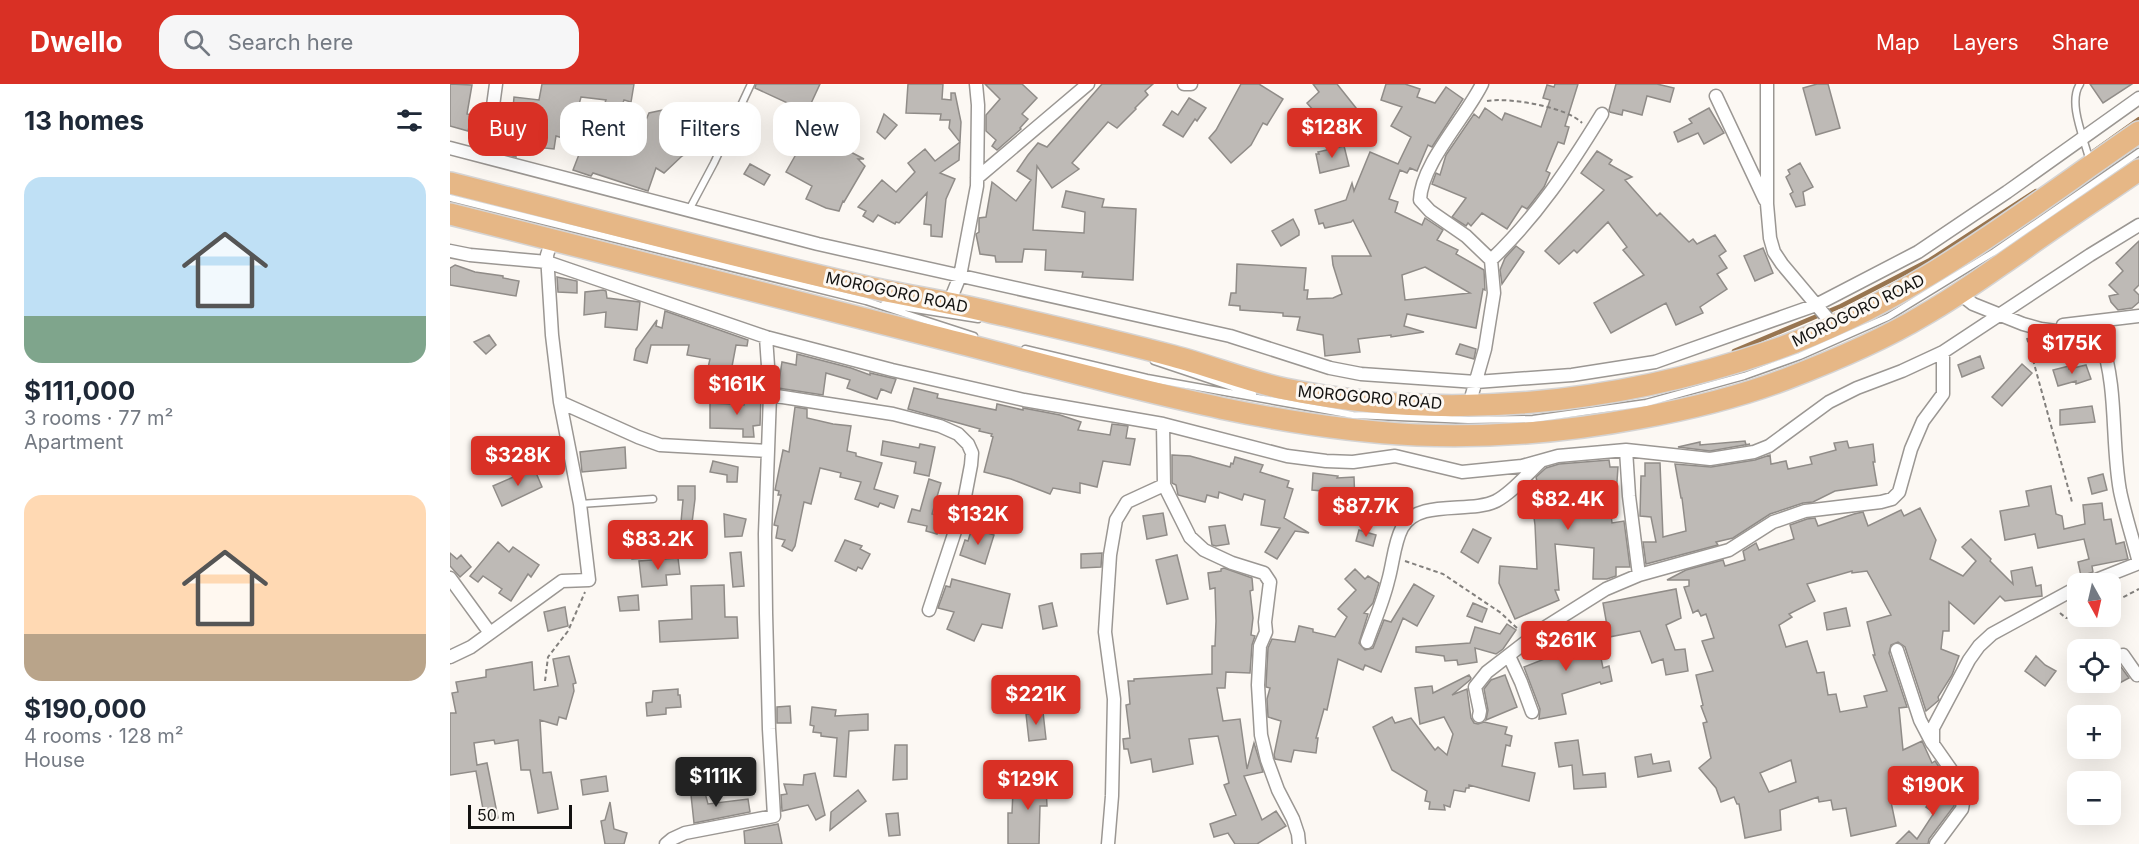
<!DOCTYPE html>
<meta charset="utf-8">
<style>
body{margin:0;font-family:Inter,sans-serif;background:#f6f6f7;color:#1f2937;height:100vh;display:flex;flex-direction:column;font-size:22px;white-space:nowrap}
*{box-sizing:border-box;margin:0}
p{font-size:20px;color:#747a83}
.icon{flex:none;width:33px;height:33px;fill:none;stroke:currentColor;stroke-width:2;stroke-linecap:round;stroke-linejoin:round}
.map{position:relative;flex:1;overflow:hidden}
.panel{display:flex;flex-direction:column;background:#fff;width:450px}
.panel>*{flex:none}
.top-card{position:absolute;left:18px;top:18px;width:570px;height:54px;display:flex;gap:12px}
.needle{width:39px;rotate:172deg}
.buttons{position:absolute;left:1617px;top:489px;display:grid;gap:12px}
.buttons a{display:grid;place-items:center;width:54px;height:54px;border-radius:12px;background:#fff;box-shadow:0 6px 24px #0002;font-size:30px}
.scale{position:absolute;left:18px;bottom:15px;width:104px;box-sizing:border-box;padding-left:6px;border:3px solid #131210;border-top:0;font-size:16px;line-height:21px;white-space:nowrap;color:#131210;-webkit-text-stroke:4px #fcf8f3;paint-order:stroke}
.price{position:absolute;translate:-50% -51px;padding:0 14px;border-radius:6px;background:#d93025;color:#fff;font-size:20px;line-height:39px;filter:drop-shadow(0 2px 3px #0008)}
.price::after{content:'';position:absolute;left:50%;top:36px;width:18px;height:14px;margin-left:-9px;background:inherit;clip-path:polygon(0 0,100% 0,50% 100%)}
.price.on{background:#222;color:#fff}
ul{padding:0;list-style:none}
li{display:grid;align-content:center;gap:12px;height:318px;padding:0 24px}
li span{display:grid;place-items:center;height:186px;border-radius:18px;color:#555}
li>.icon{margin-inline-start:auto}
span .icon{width:108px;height:108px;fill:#fffc;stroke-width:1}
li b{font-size:26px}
h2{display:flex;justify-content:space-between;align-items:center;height:72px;padding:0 24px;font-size:26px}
.chip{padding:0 21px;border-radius:18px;background:#fff;box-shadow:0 6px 24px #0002;font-size:21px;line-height:54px}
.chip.on{background:#d93025;color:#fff}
header{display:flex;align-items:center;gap:36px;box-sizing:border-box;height:84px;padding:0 30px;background:#d93025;color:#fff}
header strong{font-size:28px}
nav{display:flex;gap:33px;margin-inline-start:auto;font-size:21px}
.search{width:420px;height:54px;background:#f6f6f7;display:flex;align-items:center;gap:15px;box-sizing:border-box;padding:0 21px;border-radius:18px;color:#747a83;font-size:22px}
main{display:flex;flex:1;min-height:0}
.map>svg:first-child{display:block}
</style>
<header>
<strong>Dwello</strong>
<div class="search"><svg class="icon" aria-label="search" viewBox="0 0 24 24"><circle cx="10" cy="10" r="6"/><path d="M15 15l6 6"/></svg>Search here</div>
<nav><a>Map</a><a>Layers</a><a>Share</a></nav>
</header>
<main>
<section class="panel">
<h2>13 homes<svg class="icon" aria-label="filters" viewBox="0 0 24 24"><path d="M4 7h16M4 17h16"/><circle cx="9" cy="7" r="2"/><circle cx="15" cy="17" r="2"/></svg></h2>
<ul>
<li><span style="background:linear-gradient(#bfe0f5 75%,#7fa58c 0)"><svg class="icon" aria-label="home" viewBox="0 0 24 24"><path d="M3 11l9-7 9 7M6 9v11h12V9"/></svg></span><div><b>$111,000</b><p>3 rooms · 77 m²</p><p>Apartment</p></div></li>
<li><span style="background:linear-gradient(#ffd9b3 75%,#b9a48a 0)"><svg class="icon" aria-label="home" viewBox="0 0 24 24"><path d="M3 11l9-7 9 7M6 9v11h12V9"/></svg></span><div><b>$190,000</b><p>4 rooms · 128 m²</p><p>House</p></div></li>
</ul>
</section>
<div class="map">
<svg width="1689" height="760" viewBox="0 0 1689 760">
<rect width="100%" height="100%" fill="#fcf8f3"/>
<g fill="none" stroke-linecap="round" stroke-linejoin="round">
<path stroke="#987550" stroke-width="4.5" d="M1637,72L1689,35
M1284,267L1391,222L1480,176L1586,107"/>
</g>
<path fill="#bebab6" stroke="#908c88" stroke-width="1.5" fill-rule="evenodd" d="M0,0L22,1L17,30L22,31L18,47L0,42Z
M92,0H184L181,18L174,16L167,36L192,45L199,29L231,22L253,59L232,72L214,89L206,84L198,107L143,89L141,92L123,86L133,60L106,52L104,65L65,61L66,73L54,70V62L64,61L57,60L59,46H61L64,13L89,16ZM131,13L156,16L145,45L124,39Z
M306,0H370L357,28L305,4Z
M458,0H493L492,15L501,16V9H505L511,38L509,76L490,89L505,95L496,115L492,153L481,152V141L474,140L477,109L449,139L446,138L445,140L428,131L423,138L413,132L416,127L408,123L432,96L446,108L465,88L458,79L475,65L485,77L510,58L499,44L500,36H490L491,30L456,29Z
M535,0H572L587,14L572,30L578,35L570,44L571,45L547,66L542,62L546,56L536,47V31L550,15Z
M652,0H703L695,7L698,11L685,24L686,25L667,44L658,38L622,79L629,85L602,104L587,82L583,146L634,149L635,128L612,123L616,107L654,115L652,123L686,125L683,196L632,193L633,188L595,186L596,166L574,165L572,178H546L545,172L530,170L526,150L529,148V134L536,133L542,98L566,117L581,96L567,87L578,71L588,59L597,63Z
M791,0H809L833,15L817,41L813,39L801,61L781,79L759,54L766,46Z
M863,0H887L910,29L869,62L864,47L878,43L857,19L869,8Z
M936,0H955L970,5L967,13L985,19L996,3L1013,15L982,63L978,61L967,87L960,84L957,89L950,86L939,115L948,118L945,128L972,141L975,134L993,146L987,156L1008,166L1006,170L1034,186L1035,206L1033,205L1026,244L957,230L954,242L974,248L941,253V251L908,255L910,268L875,272L873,251L847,246L850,233L833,232V229L790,226V222L779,221L781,209H786L787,180L856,184L854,206H858L857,215L883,214L892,210L883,181L882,172H921L903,136L901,138L875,144L873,139L869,140L865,126L896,116L902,99L904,107L920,68L948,80L961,53L941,42L952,23L931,16ZM975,183L1020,209L955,216L952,191Z
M1105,0H1128L1115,42L1119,43L1114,60L1108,58L1096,87L1100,89L1094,103L1081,120L1077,125L1072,122L1057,145L1032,129L1021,142L1018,139L1016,142L1002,133L1016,114L982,100L986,89L990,91L996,71L1024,30L1029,34L1035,24L1052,36L1055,29L1091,43L1100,16L1093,14L1097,1L1104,3Z
M1166,0H1207L1224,4L1220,18L1197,12L1192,31L1173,26L1172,31L1160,28L1159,26Z
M1367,0H1378L1390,44L1366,51L1353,4Z
M1640,0H1682L1653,19Z
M739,14L756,24L747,37L745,35L733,53L713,41L722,27L728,31Z
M1259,24L1274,49L1254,60L1248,49L1228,58L1224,48L1242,39L1239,35Z
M365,26L399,55L393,64L414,75H408L415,82L394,118L393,117L389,127L376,124L356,115L362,102L336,88L345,72L342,69L349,59L343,55Z
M434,30L447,41L435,55L427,48Z
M894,62L899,82L870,89L866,70H869L868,68Z
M1147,67L1162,76L1159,80L1182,93L1175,96L1207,132L1210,129L1239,158L1243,155L1247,160L1265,151L1276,167L1269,172L1277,184L1267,190L1277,205L1250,223L1253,229L1226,241L1216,219L1161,249L1144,219L1194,191L1173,166L1177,163L1158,138L1127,169L1124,166L1109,180L1095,167L1154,106L1131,89Z
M1350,79L1363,103L1353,108L1355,121L1346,123L1340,110L1343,108L1336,93L1340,90L1338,86Z
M300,80L320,91L314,101L294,90Z
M843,135L849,147V151L831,162L822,147Z
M1689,157V201L1684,206L1689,211V218L1682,224L1668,226L1661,218L1659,212L1668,210L1659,201L1673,187L1666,179Z
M1066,162L1074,168L1052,200L1050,186L1055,174Z
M1313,164L1323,189L1305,197L1294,172Z
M5,181L25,188L53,192V194L69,197L66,212L0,201V184Z
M107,193L127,197V209L108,208Z
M153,206L156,207L157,214L190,218L187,246L155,243L156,228L134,231L135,208Z
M215,227L298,256L297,262L286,261L280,293L257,288L260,275L237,271L239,261H201L197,279L184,276L186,265L207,236L206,242L212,244Z
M39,251L46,261L36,270L24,258Z
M1010,260L1026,265L1024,275L1006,270Z
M347,270L401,284L420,291V289L446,295L441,309L431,305L427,315L397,304L400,296L376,289L373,311L328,304L332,278L346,281Z
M1530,272L1534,284L1512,293L1508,281Z
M1572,280L1582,289L1552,322L1542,313Z
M1636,281L1641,295L1626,300V297L1608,302L1603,286L1619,282V285Z
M464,304L488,310L487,314L546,326L547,320L573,326V324L610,331L631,338L628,346L660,351L662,340L678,342L676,354L685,355L680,381L653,377L647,403L630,399V409L603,404L600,410L561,395L534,388L543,353L541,352L542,350L529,347L530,345L458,325Z
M295,311L311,312L310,341L303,342L304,353H293V345L260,344V319L294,321Z
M1642,322L1645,338L1610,341V326Z
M345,323L357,325V334L383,340L401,342L397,367L406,369V372L432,379L424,405L448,412L444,424L430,419L428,423L405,415L411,398L390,393L391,389L370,384L361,420L354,418L345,462L342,467L332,462L335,456L326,454L328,442L324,441L331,411H328L329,407L325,406L333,366L339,368Z
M433,357L469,364L470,360L485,363L479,392L464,389L466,378L431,371Z
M1295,357L1296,361L1300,360L1260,367L1228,363L1250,358V361Z
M1397,357L1399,364L1423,360L1425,378H1423L1427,401L1385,407L1363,418L1353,419L1320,430L1283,454L1266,458L1268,461L1196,480L1193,458H1206L1201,433L1190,432L1191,392H1195V379H1210L1213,453L1236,447L1232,414H1231L1225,380L1261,383L1305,376L1320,371L1321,380L1336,377L1338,385L1362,380L1360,373L1386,366L1384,359Z
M175,363L176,384L132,388L130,368Z
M722,371L740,372L780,383L781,379L783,380L785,373L813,381L810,388L839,397L837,403L843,405L834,434L859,449L845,447L827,475L815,468L830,444L811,441L815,416L794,410L792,416L769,408L768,414L757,411L755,418L728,411L726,401L722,399Z
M1159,376L1160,383H1168L1166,412H1159L1162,439L1174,437L1180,483H1166V492L1157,495H1143L1144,464L1105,460L1109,506H1105L1109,516L1065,535L1049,499L1050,482L1087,485L1085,441L1080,404L1088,403L1086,393L1096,384L1109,380Z
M263,377L288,383L287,398H277V391L260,388Z
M84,384L92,403L52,422L43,402Z
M863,389L888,392L887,394L904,393L905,420L893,421V409L862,406Z
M1653,390L1657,406L1642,410L1638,394Z
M479,395L491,399L482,430L492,433L487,450L476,447L477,442L458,438L462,425L470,427Z
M228,402H245V415L242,439L231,438L233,416H228Z
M1601,402L1606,430L1612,432L1614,445L1635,440L1633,421L1652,419L1654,436L1661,435L1666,460L1674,458L1678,475L1642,482L1643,488L1631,492L1628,478L1639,475L1634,455L1588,464L1585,450L1555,456L1550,427L1579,422L1576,407Z
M1470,424L1486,456L1480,475L1513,492L1526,477L1512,463L1521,455L1541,475L1540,477L1563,500L1561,487L1582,483L1586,502L1591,501L1592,512L1555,517L1550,512L1524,540L1499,518V547H1493L1491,565L1509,572L1502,591L1488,613L1489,616L1476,627L1455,563L1448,558L1441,561L1439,569L1457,623L1449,624L1453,666L1472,657L1482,679L1485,677L1495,692L1481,701L1446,712L1447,717L1441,718L1446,742L1401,752L1396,724L1383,726L1381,716L1369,718L1368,713L1330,726L1331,746L1295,754L1289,720H1287L1284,713L1271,718L1266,704L1249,684L1261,674L1253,639L1257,638L1251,622L1253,621L1246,591L1263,587L1252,557L1264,554L1256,530L1251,532L1248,526L1243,529L1234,503L1239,502V496H1217L1236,486L1273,476L1275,482L1295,476L1293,467L1306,459L1309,466L1344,455L1340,441L1357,435L1365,434L1368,442L1404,430L1413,428L1418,442L1451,426L1454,432ZM1402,487V489L1417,487L1441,531L1417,538L1425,571H1423L1437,607L1414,612L1417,623L1390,628L1386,610L1378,611L1374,588L1367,589L1357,557L1336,563L1329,541L1342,533L1339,530L1365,517L1357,500ZM1341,676L1346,698L1319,708L1310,689Z
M713,429L717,451L697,455L693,432Z
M274,430L296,435L292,452L275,453Z
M194,441H222V453H194Z
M775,441L779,460L766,462L762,461L759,443Z
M522,444L544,451L535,480L510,471L515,456L518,457Z
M1023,445L1041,454L1028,479L1011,468Z
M909,446L926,451L923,462L906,457Z
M193,454L196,474L182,475L180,455Z
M395,456L412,462L410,465L420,470L412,485L408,483L406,487L385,477Z
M48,458L59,468L63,463L89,481L81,493L78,490L61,517L49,509L52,505L33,492L28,498L20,492Z
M291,468L294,502L283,503L280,469Z
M0,469L7,475L11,471L21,483L10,493L0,482Z
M652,469L651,483L631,484V470Z
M727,471L738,515L717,520L706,476Z
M228,474L230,490L216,491L217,501L192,503L189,477Z
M774,484L802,494L803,506L800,507L803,534L801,551L805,552L802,561L800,589L776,588L775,604H767L773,637L790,635L797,685L804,659L813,688L794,692L812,736L826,727L836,742L807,760H785L778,749L764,753L760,740L786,731L774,701L779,699L768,652L739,655L743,680L703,688L701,675L681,679L678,665H674L673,655L680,654L676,621L680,620L678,597H684V595L762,590V562H765L766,537L765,504L760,505L758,489L771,487V485Z
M905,485L915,495L918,492L929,499L923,519L914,529L918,530L909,559L915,566L923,564L934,536L941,538L964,500L984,512L967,542L953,534L931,588L915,581L913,586L888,575L877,626L874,625L866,654H868L866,669L844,666L841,678L825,675L824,671L831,637L818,633L817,615L820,604L816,603V601L818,564L822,555L845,558L849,542L863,545V548L885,553L897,533L888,525L906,506L895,495Z
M502,495L560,510L552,544L532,540L524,557L497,545L504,528L488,524L496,502L500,503Z
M274,501L275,533H287L288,554L210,558L209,537L242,535L241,502Z
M1226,505L1231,534L1216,541L1225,566L1235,565L1238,587L1216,591L1213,575L1202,579L1190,547L1159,553L1153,519Z
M188,511L189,526L170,527L168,513Z
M602,519L607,542L593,545L589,522Z
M1023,519L1037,525L1032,538L1017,532Z
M115,523L118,542L98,547L94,528Z
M1396,524L1400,542L1377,546L1374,529Z
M1057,540L1066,546L1053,565L1046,570L1025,564L1027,578L1008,581L1007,576L995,577L994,572L966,568V563L1020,559L1025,543L1050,550Z
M1125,545L1128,559L1147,555L1153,584L1159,582L1162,597L1151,600L1150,598L1112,610L1116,630L1089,635L1090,625L1074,583L1107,570L1105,563L1099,564L1097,552L1099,551Z
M1665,568L1666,576L1679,594L1664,602L1660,596V569Z
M119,572L126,599L123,600L124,607L116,635L109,633L107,641L90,636L93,689L101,688L108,725L88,729L80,686H71L68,656L45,660L44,656L24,659L27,681L37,679L48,734L35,736L26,687L0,691V629H6L2,609L8,608L6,598L36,593V586L82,578L84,606L108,602L103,575Z
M1586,572L1595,581L1606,587L1595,602L1575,587Z
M1019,591L1021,594L1020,596L1002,611L1017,605L1021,634L1024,639L1028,640L1034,638L1057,643L1055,650L1062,652L1060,662L1056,661L1052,682L1085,689L1079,717L1019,701V704H1016L1015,708L1004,706L1000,723L994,721L995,726L979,725L980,718L975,717L977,707L942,686L923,643L942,633L945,639L961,634L985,666L988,663L997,671L1003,650L994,633L970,640L965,604L982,602L983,609Z
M1055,591L1067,623L1036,636L1038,626L1034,605L1041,596Z
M228,605V611H230L231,623L216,624V630L197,632L196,619L202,618L203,607Z
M340,622L341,639H327V623Z
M362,623L386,626L385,632L418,630V646L399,647L396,693L384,692L387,654L371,652V649L363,648L364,642L360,641Z
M593,628L596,655L579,657L576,630Z
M1128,656L1133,691L1155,689L1156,703L1124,705L1122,681L1109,683L1105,659Z
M445,661H457V695L443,696Z
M1201,670L1203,680L1219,677L1221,687L1188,693L1185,673Z
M595,684L597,722H590L589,760H558V729H562L563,706L582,707L581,685Z
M365,689L375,731L366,736L358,721L332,727L331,711L337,710L334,700L353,701L354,691Z
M156,692L158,707L133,711L131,696Z
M1492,701L1505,711L1504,722L1479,755L1478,760H1446L1459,747L1467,755L1484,729L1476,723Z
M408,706L416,717L380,746L381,728Z
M255,709L258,720L298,715L300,728L244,739L241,711Z
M160,718L164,745L177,749L174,760H155L151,737L155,736Z
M448,729L450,751L439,752L436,730Z
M328,740L332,760H295L294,747Z"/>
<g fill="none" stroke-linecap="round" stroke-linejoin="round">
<defs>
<path id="service" d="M1630,0C1617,19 1635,56 1640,78
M0,114L416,217L524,252
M239,126L264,79L301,0
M434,220L528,235
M575,265L697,294L903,331L1018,336L1083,335L1196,319L1294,292L1350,272L1438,233L1544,168L1689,68
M704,277L803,310
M130,420L203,415"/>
<path id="minor" d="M734,0H741
M1317,0V120L1320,154L1324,168L1332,180L1384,242
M1266,12L1315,116
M0,64L368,160L780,252L880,284L911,290L1026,298L1122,291L1205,278L1366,221L1468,168L1557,108L1689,14
M36,73L46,0
M527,94L638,0
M0,167L20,171L97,178L316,253L442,286L574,316L713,340L837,372L876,377L903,378L945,372L1012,388L1072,382L1108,372L1176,366L1260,375L1304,368L1319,362L1379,318L1407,304L1452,287L1493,268L1640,171L1689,141
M1041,176C1087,132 1119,84 1152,30
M1509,209L1523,220L1573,240L1591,245L1643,252L1651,256C1668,305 1661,357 1670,407C1675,431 1683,455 1689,479
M499,219L510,192L527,102L528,21L526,0
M1613,241L1689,232
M320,311L443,330L490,342L508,350L518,360L522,369L521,381L513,423L479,526
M110,318L188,353L210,361L318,367
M1019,321L1035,265L1044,209L1041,176L1016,152L980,127L970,116C971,80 1016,33 1032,0
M1176,366L1179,412L1189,491
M714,401L740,453L754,466L782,479L814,489L820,498L815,538L816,548L810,562L808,601L811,651L817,676L828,706L843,735L848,750L849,760
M0,494L40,549
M1636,500L1689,479
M917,558C924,538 933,518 938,497C943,480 944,459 952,444C968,414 1020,430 1046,417C1063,408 1076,391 1090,378
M1447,566L1470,636L1482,659
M1673,571L1687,591L1689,590
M1059,572L1071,598L1082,628
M0,573L21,563L112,497L139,496L130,420L110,318L102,251L97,171L102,156
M1029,632L1030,627L1025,603L1037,588L1094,544L1156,505L1189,491L1279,466L1323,438L1355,427L1431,418L1442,415L1449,408L1461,365L1473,337L1493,310V268
M216,760L222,755L235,749L324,732L319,645L316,529L315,450L320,311L316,253
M658,760L662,712L664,615L655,548L660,471L666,436L677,418L714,401L713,340
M1486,760L1512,725L1514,713L1511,700L1483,660V644L1519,576L1529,562L1542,550L1628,503"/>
<path id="trunk" d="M0,99C139,134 278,171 417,203C458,212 500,218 540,228C601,242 663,256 723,272C761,282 797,297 835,305C996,338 1166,320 1321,267C1457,221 1572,128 1689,48
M0,130C165,172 330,213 494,255C649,294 806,343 967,351C1042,354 1116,348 1190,334C1239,325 1289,313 1336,295C1383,277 1431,257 1474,231C1508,212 1539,189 1571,167C1610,139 1650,113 1689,86"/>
</defs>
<use href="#service" stroke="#9b9793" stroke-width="9"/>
<use href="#minor" stroke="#9b9793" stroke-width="15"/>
<use href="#trunk" stroke="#d5d4d4" stroke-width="24"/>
<path stroke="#83807d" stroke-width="2" stroke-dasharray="4.5 3" stroke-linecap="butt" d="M1037,17C1059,13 1117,23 1132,39
M1577,254L1622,418
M955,477L993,490L1051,529L1069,546
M1660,520L1689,505
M1610,529L1616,534L1629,532
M95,597L98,573L118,547L135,508"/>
<use href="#service" stroke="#fff" stroke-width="6"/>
<use href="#minor" stroke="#fff" stroke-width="12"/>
<use href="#trunk" stroke="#e6b786" stroke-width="21"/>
</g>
<g text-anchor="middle" stroke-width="6" stroke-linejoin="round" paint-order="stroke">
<g font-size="16" fill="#131210" stroke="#fcf8f3">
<text transform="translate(447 208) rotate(12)" y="6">MOROGORO ROAD</text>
<text transform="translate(1408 226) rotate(-26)" y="6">MOROGORO ROAD</text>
<text transform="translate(920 313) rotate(5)" y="6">MOROGORO ROAD</text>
</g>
</g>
</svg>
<div class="buttons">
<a><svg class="needle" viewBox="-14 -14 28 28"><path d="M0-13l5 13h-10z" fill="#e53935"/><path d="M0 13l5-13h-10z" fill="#747a83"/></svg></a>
<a><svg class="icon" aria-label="locate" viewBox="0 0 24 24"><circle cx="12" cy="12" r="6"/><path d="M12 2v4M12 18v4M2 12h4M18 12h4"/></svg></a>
<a>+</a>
<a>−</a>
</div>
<div class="scale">50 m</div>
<b class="price" style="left:882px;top:75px">$128K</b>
<b class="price" style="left:1622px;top:291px">$175K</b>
<b class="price" style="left:287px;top:332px">$161K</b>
<b class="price" style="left:68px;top:403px">$328K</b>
<b class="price" style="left:1118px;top:447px">$82.4K</b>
<b class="price" style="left:916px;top:454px">$87.7K</b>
<b class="price" style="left:528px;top:462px">$132K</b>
<b class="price" style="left:208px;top:487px">$83.2K</b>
<b class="price" style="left:1116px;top:588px">$261K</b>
<b class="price" style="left:586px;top:642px">$221K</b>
<b class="price on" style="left:266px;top:724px">$111K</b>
<b class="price" style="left:578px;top:727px">$129K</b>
<b class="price" style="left:1483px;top:733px">$190K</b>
<div class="top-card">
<a class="chip on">Buy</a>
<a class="chip">Rent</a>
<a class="chip">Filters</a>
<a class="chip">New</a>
</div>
</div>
</main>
